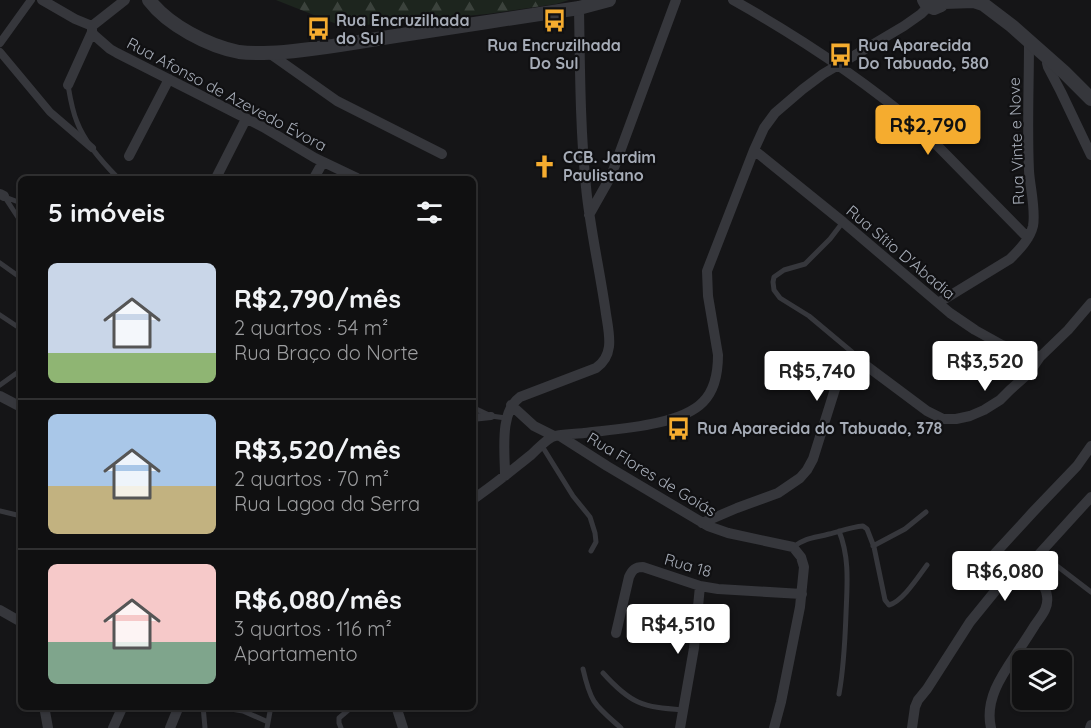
<!DOCTYPE html>
<html lang="pt">
<meta charset="utf-8">
<style>
body{margin:0;font-family:Quicksand,sans-serif;background:#19191a;color:#f1f3f6;height:100vh;display:flex;flex-direction:column;font-size:22px;white-space:nowrap}
*{box-sizing:border-box;margin:0}
p{font-size:20px;color:#9c9d9f}
.icon{flex:none;width:33px;height:33px;fill:none;stroke:currentColor;stroke-width:2;stroke-linecap:round;stroke-linejoin:round}
.map{position:relative;flex:1;overflow:hidden}
.side{position:absolute;left:18px;top:176px;width:458px;height:534px;display:flex;flex-direction:column;background:#101011;border-radius:9px;box-shadow:0 2px 4px #0004,0 0 0 2px #303031}
.side>*{flex:none}
.buttons{position:absolute;left:1012px;top:650px;display:grid;gap:12px}
.buttons a{display:grid;place-items:center;width:60px;height:60px;border-radius:9px;background:#101011;box-shadow:0 2px 4px #0004,0 0 0 2px #303031;font-size:30px}
.price{position:absolute;translate:-50% -51px;padding:0 14px;border-radius:6px;background:#fff;color:#222;font-size:20px;line-height:39px;filter:drop-shadow(0 2px 3px #0008)}
.price::after{content:'';position:absolute;left:50%;top:36px;width:18px;height:14px;margin-left:-9px;background:inherit;clip-path:polygon(0 0,100% 0,50% 100%)}
.price.current{background:#f5ac2f;color:#111}
ul{padding:0;list-style:none}
li{display:flex;align-items:center;gap:18px;height:150px;padding:0 30px}
li+li{border-top:2px solid #303031}
li span{display:grid;place-items:center;flex:none;width:168px;height:120px;border-radius:9px;color:#555}
li>.icon{margin-inline-start:auto}
span .icon{width:72px;height:72px;fill:#fffc;stroke-width:1}
li b{font-size:26px}
h2{display:flex;justify-content:space-between;align-items:center;height:72px;padding:0 30px;font-size:26px}
.map>svg:first-child{display:block}
</style>
<div class="map">
<svg width="1091" height="728" viewBox="0 0 1091 728">
<defs>
<pattern id="forest-firs" width="22" height="20" patternUnits="userSpaceOnUse" patternTransform="scale(1.5)"><rect width="22" height="20" fill="#1d251e"/><path d="M5 1l3.5 6h-7zM16 11l3.5 6h-7z" fill="#3b423c"/></pattern>
</defs>
<rect width="100%" height="100%" fill="#151517"/>
<path fill="url(#forest-firs)" d="M276,0H569L556,4L487,14L344,27Z"/>
<g fill="none" stroke-linecap="round" stroke-linejoin="round">
<path stroke="#36373c" stroke-width="5" d="M68,85C70,97 72,110 77,122C85,143 102,162 118,178
M4,196L21,222
M5,197L21,203
M843,222L830,239L805,264L784,270L774,277L773,282L774,290L780,298L809,316L852,352L860,361
M0,263L21,278
M0,315L21,329
M0,385L21,370
M472,407L491,416L506,418
M542,446L573,496L590,517L595,533L596,542L591,551
M0,511L21,516
M873,546L905,529L926,512
M793,547C807,537 815,538 829,534C841,531 851,527 863,526L867,529L874,547L885,600L889,605C903,601 918,577 927,565
M1040,553L1091,592
M583,669C591,704 595,705 621,728
M603,673C631,704 642,707 683,710
M839,694C844,667 845,641 846,614C847,586 850,558 839,531
M203,706L205,728
M213,706L243,711L268,722
M267,728L271,706
M341,728L339,723V718L353,706"/>
<path stroke="#36373c" stroke-width="8" d="M0,43L31,0
M0,52L50,112L92,148
M472,418L491,416"/>
<path stroke="#36373c" stroke-width="10" d="M42,0L75,19L92,26L125,0
M733,0C799,37 862,79 919,127L1028,238
M92,26V32L94,35L110,49L117,53L263,127L315,158L357,178
M269,53L337,101L442,154
M1049,58L1047,63L1048,67L1061,92L1091,155
M68,85L92,32
M754,150L843,222L950,313L975,330L1002,345L1040,357
M129,156L169,79
M216,178L246,119
M314,178L323,162
M0,194L4,196
M589,215L611,176L676,0
M938,303L1010,259C1019,250 1030,239 1033,226C1036,210 1030,187 1029,171C1027,128 1029,85 1029,42
M0,396L21,407
M511,405L534,426L554,436
M560,436L607,466L708,526L728,533L793,547L801,557L804,567L800,607L781,702L774,728
M505,476C505,452 499,412 520,397L596,368C615,355 609,334 606,314C600,271 590,229 586,187C580,127 580,67 579,8
M472,500C493,486 512,470 531,455C537,449 545,441 552,437C558,434 576,434 584,433C616,429 680,426 703,402C715,390 718,372 718,355L708,296L707,271L754,150L764,128L775,113L803,89L823,74L904,26L921,14L929,6
M702,523L737,508L778,493L800,478L807,470L813,459L835,389C841,377 850,370 860,361L927,411L943,419H956L970,416L984,410L1000,400L1010,390L1029,373L1040,357L1068,330L1091,303
M996,590C988,578 984,574 989,560L1033,512L1077,466L1091,446
M0,610L21,622
M616,633L629,577C632,570 635,567 643,567L700,586L718,589L802,594
M44,706L48,728
M396,706L403,728
M113,728L123,706
M170,728L179,706
M680,728L694,648L700,586
M912,728L915,707L918,700L927,689L970,622L996,590L1031,563L1091,497
M991,728C984,698 1004,672 1020,648C1025,641 1030,633 1035,625C1041,616 1049,608 1047,596C1046,585 1036,573 1031,563
M1090,728L1091,725"/>
<path stroke="#36373c" stroke-width="14" d="M149,0C168,25 208,46 239,52C254,54 269,53 284,52C319,49 354,43 389,37C452,27 516,18 579,8L609,0
M924,0L927,5L934,8L941,5L944,0
M944,2L974,1L983,4L1012,26L1064,72L1091,99"/>
</g>
<defs>
<symbol id="bus-bare" viewBox="-9 -9 18 18"><path d="M-5-6H5V4H4V6H2V4H-2V6H-4V4H-5ZM-3.5-4V0h7V-4ZM-3.5 1.2v1.5H-2V1.2ZM2 1.2v1.5H3.5V1.2Z" fill="#f5ac2f" stroke="#101012" stroke-width="2.5" paint-order="stroke"/></symbol>
<symbol id="church-bare" viewBox="-9 -9 18 18"><path d="M-1.2-6h2.4v3.5h3.3v2.4h-3.3V6h-2.4V-.1h-3.3v-2.4h3.3Z" fill="#f5ac2f" stroke="#101012" stroke-width="2.5" paint-order="stroke"/></symbol>
</defs>
<g fill-rule="evenodd">
<use href="#bus-bare" x="538" y="4" width="33" height="33"/>
<use href="#bus-bare" x="302" y="12" width="33" height="33"/>
<use href="#bus-bare" x="824" y="38" width="33" height="33"/>
<use href="#church-bare" x="528" y="150" width="33" height="33"/>
<use href="#bus-bare" x="662" y="412" width="33" height="33"/>
</g>
<g text-anchor="middle" stroke-width="4.5" stroke-linejoin="round" paint-order="stroke">
<g font-size="16" font-weight="bold" fill="#a6acb7" stroke="#101012" text-anchor="start">
<text x="336" y="26">Rua Encruzilhada<tspan x="336" dy="18">do Sul</tspan></text>
<text x="554" y="51" text-anchor="middle">Rua Encruzilhada<tspan x="554" dy="18">Do Sul</tspan></text>
<text x="858" y="51">Rua Aparecida<tspan x="858" dy="18">Do Tabuado, 580</tspan></text>
<text x="563" y="163">CCB. Jardim<tspan x="563" dy="18">Paulistano</tspan></text>
<text x="697" y="434">Rua Aparecida do Tabuado, 378</text>
</g>
<g font-size="16" fill="#a6acb7" stroke="#101012">
<text transform="translate(227 94) rotate(28)" y="6">Rua Afonso de Azevedo Évora</text>
<text transform="translate(1016 141) rotate(-92)" y="6">Rua Vinte e Nove</text>
<text transform="translate(901 252) rotate(40)" y="6">Rua Sítio D'Abadia</text>
<text transform="translate(652 474) rotate(31)" y="6">Rua Flores de Goiás</text>
<text transform="translate(688 565) rotate(16)" y="6">Rua 18</text>
</g>
</g>
</svg>
<div class="buttons">
<a><svg class="icon" aria-label="layers" viewBox="0 0 24 24"><path d="M12 4l9 5-9 5-9-5zM3 14l9 5 9-5"/></svg></a>
</div>
<b class="price current" style="left:928px;top:156px">R$2,790</b>
<b class="price" style="left:985px;top:392px">R$3,520</b>
<b class="price" style="left:817px;top:402px">R$5,740</b>
<b class="price" style="left:1005px;top:602px">R$6,080</b>
<b class="price" style="left:678px;top:655px">R$4,510</b>
<section class="side">
<h2>5 imóveis<svg class="icon" aria-label="filters" viewBox="0 0 24 24"><path d="M4 7h16M4 17h16"/><circle cx="9" cy="7" r="2"/><circle cx="15" cy="17" r="2"/></svg></h2>
<ul>
<li><span style="background:linear-gradient(#c9d6e8 75%,#8fb573 0)"><svg class="icon" aria-label="home" viewBox="0 0 24 24"><path d="M3 11l9-7 9 7M6 9v11h12V9"/></svg></span><div><b>R$2,790/mês</b><p>2 quartos · 54 m²</p><p>Rua Braço do Norte</p></div></li>
<li><span style="background:linear-gradient(#a9c7e8 60%,#c2b280 0)"><svg class="icon" aria-label="home" viewBox="0 0 24 24"><path d="M3 11l9-7 9 7M6 9v11h12V9"/></svg></span><div><b>R$3,520/mês</b><p>2 quartos · 70 m²</p><p>Rua Lagoa da Serra</p></div></li>
<li><span style="background:linear-gradient(#f6c9c9 65%,#7fa58c 0)"><svg class="icon" aria-label="home" viewBox="0 0 24 24"><path d="M3 11l9-7 9 7M6 9v11h12V9"/></svg></span><div><b>R$6,080/mês</b><p>3 quartos · 116 m²</p><p>Apartamento</p></div></li>
</ul>
</section>
</div>
